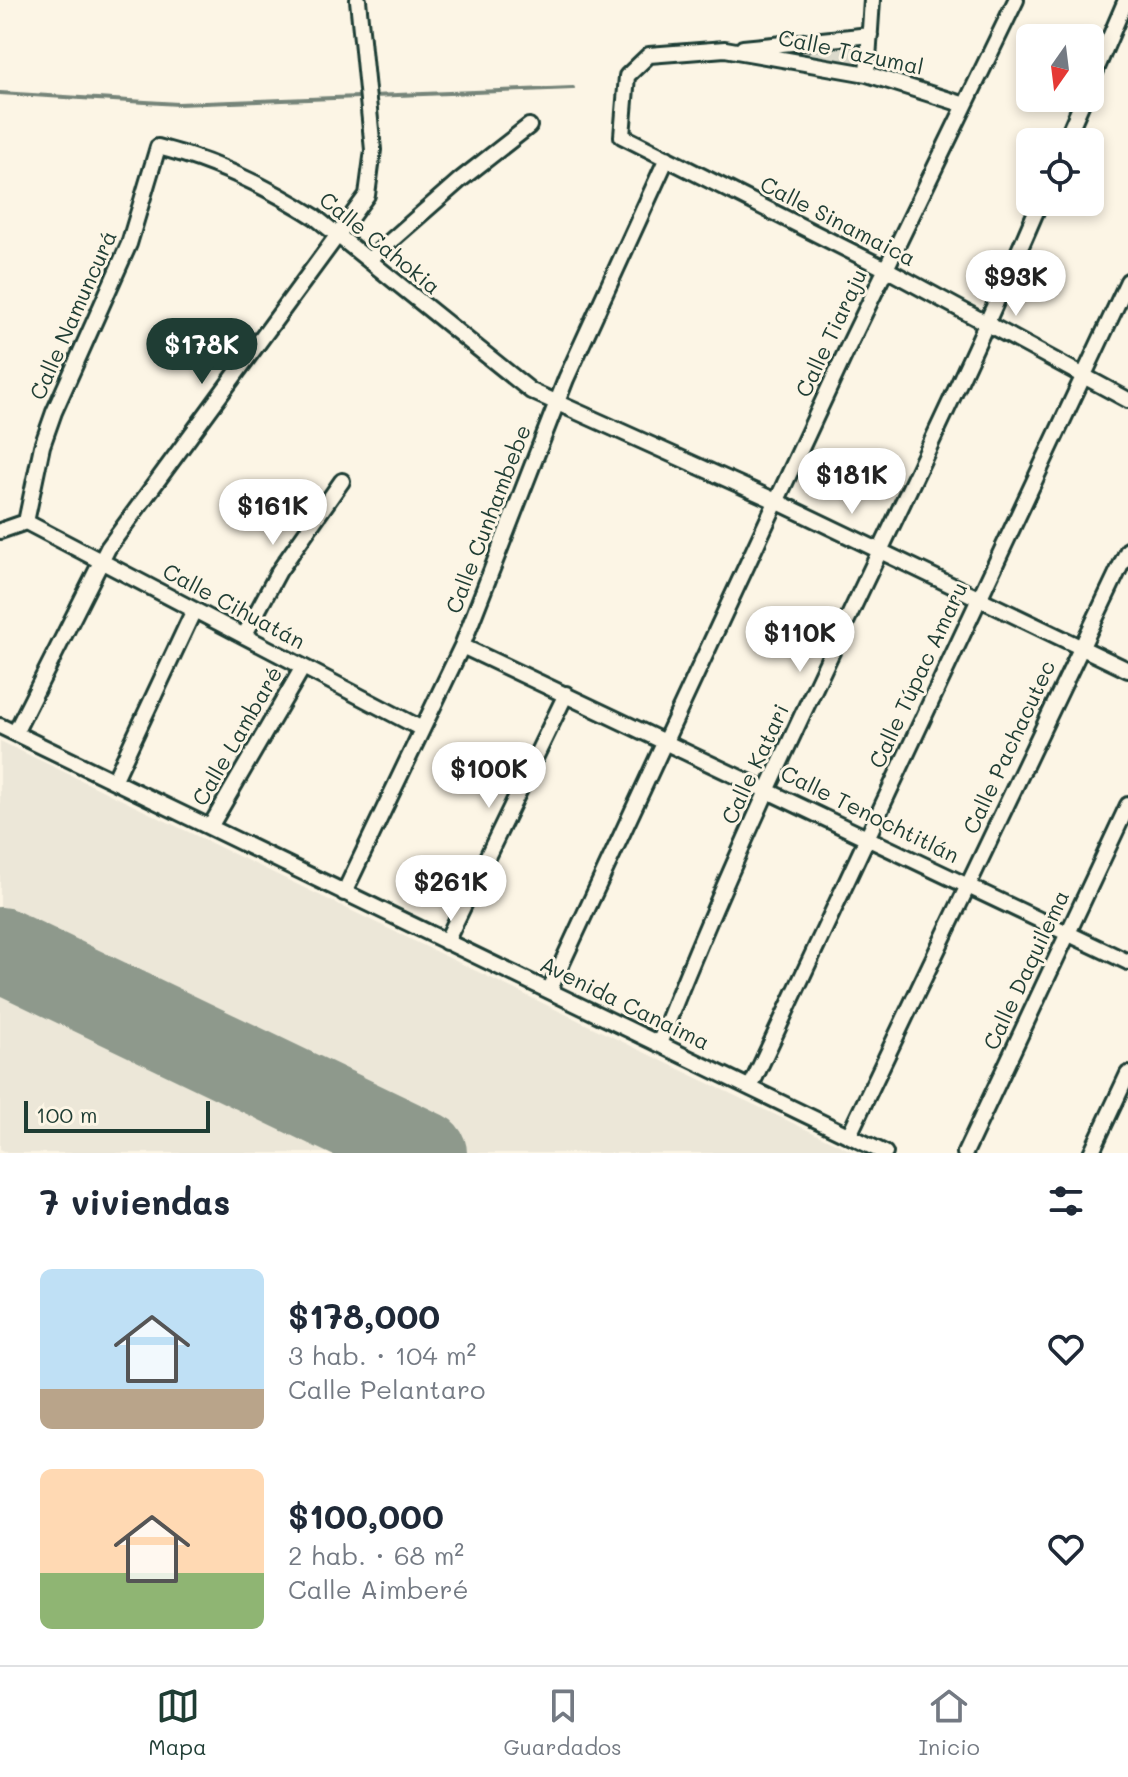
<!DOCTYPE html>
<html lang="es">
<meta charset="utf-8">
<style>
body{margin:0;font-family:Mali,sans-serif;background:#f2f2f3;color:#1f2937;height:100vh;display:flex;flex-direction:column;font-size:30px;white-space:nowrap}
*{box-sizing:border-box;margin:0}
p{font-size:26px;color:#747a83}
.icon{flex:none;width:44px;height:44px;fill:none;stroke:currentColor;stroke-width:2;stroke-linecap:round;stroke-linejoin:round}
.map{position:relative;height:1153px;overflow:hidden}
.drawer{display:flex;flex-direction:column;background:#fff;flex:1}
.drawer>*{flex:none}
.needle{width:52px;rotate:194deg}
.fabs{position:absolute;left:1016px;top:24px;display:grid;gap:16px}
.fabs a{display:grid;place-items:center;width:88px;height:88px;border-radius:12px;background:#fff;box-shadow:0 4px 12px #0003;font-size:40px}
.scale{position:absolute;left:24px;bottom:20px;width:186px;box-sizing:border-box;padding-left:8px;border:4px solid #1f3d34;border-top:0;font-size:22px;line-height:28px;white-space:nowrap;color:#1f3d34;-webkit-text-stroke:6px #fcf5e5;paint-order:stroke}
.price{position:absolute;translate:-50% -68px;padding:0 18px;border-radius:28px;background:#fff;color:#222;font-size:26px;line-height:52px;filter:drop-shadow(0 2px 4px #0008)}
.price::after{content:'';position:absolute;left:50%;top:48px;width:24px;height:18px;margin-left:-12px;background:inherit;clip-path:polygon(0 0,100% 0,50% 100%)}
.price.active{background:#1f3d34;color:#fff}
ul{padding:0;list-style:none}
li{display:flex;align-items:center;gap:24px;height:200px;padding:0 40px}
li span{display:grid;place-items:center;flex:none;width:224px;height:160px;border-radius:12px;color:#555}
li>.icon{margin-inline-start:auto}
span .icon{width:96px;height:96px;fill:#fffc;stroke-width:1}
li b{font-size:34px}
h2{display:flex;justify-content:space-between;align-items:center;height:96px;padding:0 40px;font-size:34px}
.tab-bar{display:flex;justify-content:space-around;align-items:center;height:112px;border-top:2px solid #e0e1e3;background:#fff;font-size:22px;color:#747a83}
.tab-bar a{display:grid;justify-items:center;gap:4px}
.tab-bar .active{color:#1f3d34}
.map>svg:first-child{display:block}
</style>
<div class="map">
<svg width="1128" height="1153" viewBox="0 0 1128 1153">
<rect width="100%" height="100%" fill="#fcf5e5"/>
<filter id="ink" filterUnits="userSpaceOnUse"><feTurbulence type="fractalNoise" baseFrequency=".0125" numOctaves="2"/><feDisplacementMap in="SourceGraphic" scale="16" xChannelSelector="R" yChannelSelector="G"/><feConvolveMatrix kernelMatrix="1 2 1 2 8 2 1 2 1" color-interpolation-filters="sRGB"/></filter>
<g filter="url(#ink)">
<path fill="#ece7d8" d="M0,741L683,1071L856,1153H8L0,1149Z"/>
<path fill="#dcdacc" stroke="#7e8c80" stroke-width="2" d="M860,43L858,67L786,50V48Z"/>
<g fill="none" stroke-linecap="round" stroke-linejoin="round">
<path stroke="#758479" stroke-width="4" d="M0,93L178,104L359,97
M372,96L573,88"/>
<path stroke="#8e998c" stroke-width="84" d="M0,949L425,1153"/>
<defs>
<path id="minor" d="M743,48L870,35
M867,74L872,0
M1090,84L1126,0
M965,105L867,74L725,49L649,55L627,76L622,136L886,269L1128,400
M1065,142L1084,98
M369,260L460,180L529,126
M26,522L42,446L54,412L129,244L158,147C215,161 266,186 315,217L531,391L778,502L1128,670
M26,522L422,729
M0,531L26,522
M244,636L279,571L342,481
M462,646L1128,962
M0,726L885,1153
M15,733L108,548L367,195L373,150L358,0
M114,781L194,610
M210,827L303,667
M344,893L462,646L566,379L667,158
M446,942L566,694
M549,991L850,343L1016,0
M659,1044C771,757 919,486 1040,202
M750,1088L1128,281
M849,1135L1128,550
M965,1153L1128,805
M1091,1153L1128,1074"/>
</defs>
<use href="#minor" stroke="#1f3d34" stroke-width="20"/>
<use href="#minor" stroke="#fcf5e5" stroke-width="14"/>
</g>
</g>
<g text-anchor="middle" stroke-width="6" stroke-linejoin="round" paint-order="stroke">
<g font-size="22" fill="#1f3d34" stroke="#fcf5e5">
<text transform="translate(851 52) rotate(12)" y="8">Calle Tazumal</text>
<text transform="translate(838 221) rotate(27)" y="8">Calle Sinamaica</text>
<text transform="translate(380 243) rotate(39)" y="8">Calle Cahokia</text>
<text transform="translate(73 315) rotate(-66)" y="8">Calle Namuncurá</text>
<text transform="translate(831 333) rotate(-65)" y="8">Calle Tiaraju</text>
<text transform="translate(488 519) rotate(-69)" y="8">Calle Cunhambebe</text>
<text transform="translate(234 606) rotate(28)" y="8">Calle Cihuatán</text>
<text transform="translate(918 675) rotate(-65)" y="8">Calle Túpac Amaru</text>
<text transform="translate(237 736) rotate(-60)" y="8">Calle Lambaré</text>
<text transform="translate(1009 747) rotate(-65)" y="8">Calle Pachacutec</text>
<text transform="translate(755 764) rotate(-65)" y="8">Calle Katari</text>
<text transform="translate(870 814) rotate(26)" y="8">Calle Tenochtitlán</text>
<text transform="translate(1026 970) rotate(-65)" y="8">Calle Daquilema</text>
<text transform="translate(625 1003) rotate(26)" y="8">Avenida Canaima</text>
</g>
</g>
</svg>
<div class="fabs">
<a><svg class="needle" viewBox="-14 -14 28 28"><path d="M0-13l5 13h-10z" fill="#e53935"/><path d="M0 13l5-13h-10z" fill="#747a83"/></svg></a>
<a><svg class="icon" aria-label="locate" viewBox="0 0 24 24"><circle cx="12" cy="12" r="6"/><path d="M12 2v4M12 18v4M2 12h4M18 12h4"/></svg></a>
</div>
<div class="scale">100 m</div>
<b class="price" style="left:1016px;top:318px">$93K</b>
<b class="price active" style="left:202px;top:386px">$178K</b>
<b class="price" style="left:852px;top:516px">$181K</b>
<b class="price" style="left:273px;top:547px">$161K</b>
<b class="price" style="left:800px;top:674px">$110K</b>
<b class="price" style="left:489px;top:810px">$100K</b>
<b class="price" style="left:451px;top:923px">$261K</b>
</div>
<section class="drawer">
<h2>7 viviendas<svg class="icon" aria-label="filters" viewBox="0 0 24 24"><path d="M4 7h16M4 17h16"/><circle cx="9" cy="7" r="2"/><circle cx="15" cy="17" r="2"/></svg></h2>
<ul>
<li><span style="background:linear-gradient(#bfe0f5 75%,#b9a48a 0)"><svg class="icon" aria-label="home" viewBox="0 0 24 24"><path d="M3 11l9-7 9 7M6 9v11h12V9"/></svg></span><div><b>$178,000</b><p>3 hab. · 104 m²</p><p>Calle Pelantaro</p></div><svg class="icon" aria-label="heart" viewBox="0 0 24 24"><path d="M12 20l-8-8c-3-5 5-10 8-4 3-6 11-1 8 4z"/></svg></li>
<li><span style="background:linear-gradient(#ffd9b3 65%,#8fb573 0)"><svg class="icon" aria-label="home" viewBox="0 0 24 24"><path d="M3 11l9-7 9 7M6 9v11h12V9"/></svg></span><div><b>$100,000</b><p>2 hab. · 68 m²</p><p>Calle Aimberé</p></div><svg class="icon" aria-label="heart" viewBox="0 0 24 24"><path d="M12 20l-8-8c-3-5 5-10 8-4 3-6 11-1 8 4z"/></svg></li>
</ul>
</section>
<nav class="tab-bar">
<a class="active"><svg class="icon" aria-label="map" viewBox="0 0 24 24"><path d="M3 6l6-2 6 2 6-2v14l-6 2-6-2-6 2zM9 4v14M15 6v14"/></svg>Mapa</a>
<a><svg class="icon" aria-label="saved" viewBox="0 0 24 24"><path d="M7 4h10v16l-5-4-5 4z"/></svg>Guardados</a>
<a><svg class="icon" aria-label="home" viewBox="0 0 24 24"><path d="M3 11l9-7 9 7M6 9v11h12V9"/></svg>Inicio</a>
</nav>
